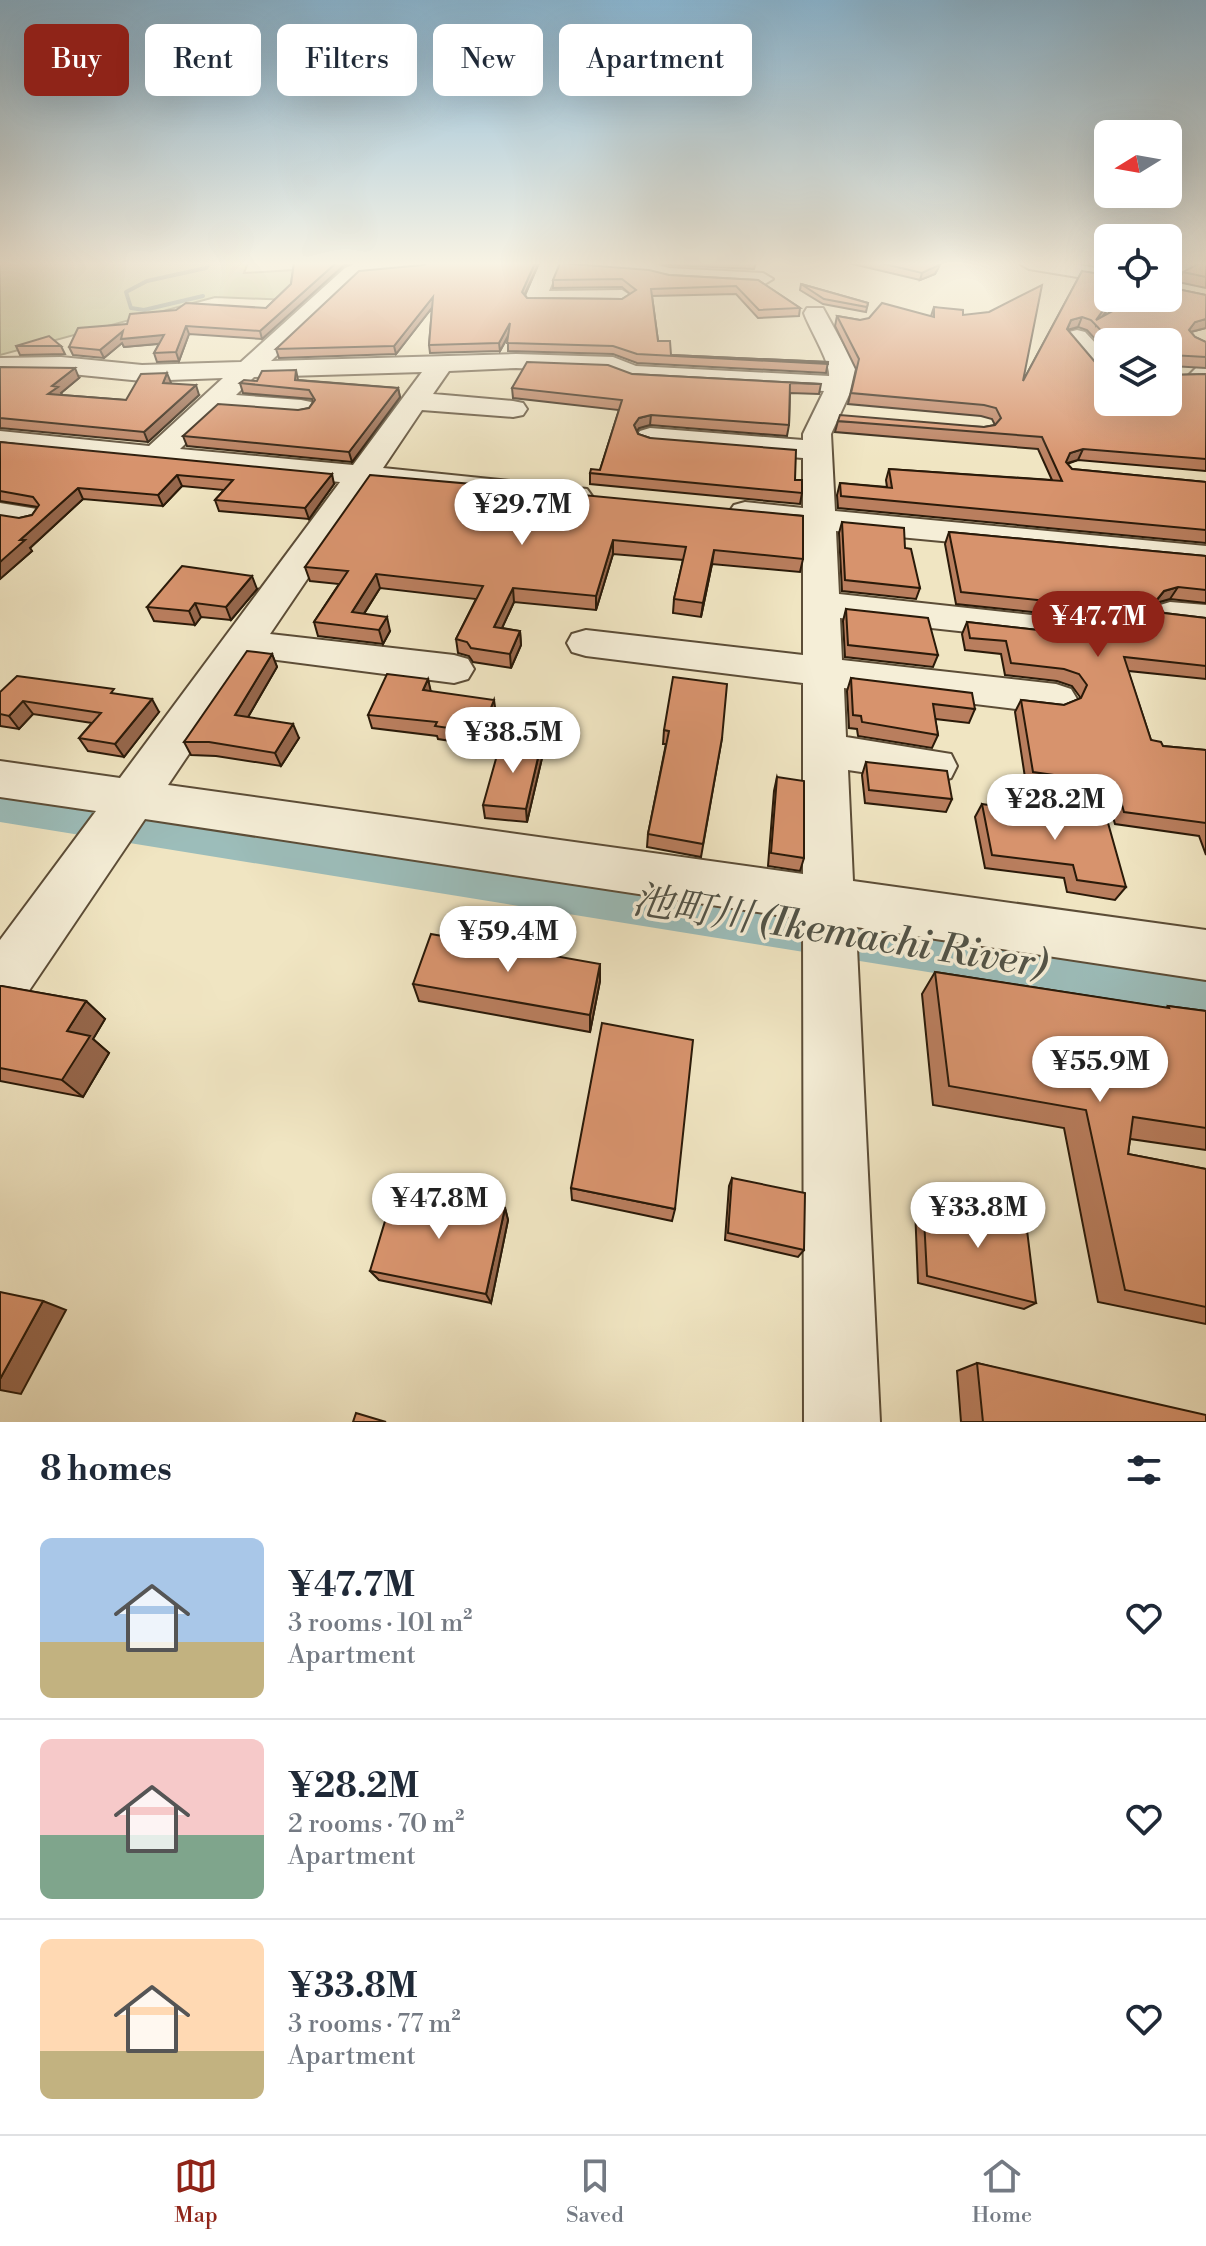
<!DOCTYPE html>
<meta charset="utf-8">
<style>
body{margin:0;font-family:"Libre Bodoni","Noto Serif JP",serif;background:#f2f2f3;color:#1f2937;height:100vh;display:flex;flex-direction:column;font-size:30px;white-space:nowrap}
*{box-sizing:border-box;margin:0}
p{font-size:26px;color:#747a83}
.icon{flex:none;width:44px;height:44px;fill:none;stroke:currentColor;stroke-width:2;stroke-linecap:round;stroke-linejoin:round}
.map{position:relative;height:1422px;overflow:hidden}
.drawer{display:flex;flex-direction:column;background:#fff;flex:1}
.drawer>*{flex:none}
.hud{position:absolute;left:24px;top:24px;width:800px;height:72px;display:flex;gap:16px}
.needle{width:52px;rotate:259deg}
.fabs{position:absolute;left:1094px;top:120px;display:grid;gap:16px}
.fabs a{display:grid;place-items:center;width:88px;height:88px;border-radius:12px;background:#fff;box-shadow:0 8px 32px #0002;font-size:40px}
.price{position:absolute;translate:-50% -68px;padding:0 18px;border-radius:28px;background:#fff;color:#222;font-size:26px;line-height:52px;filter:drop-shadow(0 2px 4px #0008)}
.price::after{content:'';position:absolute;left:50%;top:48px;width:24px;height:18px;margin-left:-12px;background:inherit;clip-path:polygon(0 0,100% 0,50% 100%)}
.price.selected{background:#8f2418;color:#fff}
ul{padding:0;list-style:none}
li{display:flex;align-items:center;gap:24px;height:200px;padding:0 40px}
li+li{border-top:2px solid #e0e1e3}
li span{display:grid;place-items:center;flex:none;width:224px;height:160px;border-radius:12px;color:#555}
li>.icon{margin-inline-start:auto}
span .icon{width:96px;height:96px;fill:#fffc;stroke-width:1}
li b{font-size:34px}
h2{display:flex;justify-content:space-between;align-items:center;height:96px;padding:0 40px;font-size:34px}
.chip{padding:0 28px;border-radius:12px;background:#fff;box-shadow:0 8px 32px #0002;font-size:28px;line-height:72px}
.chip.selected{background:#8f2418;color:#fff}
.menu{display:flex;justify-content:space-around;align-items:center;height:112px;border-top:2px solid #e0e1e3;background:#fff;font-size:22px;color:#747a83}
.menu a{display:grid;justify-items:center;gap:4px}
.menu .selected{color:#8f2418}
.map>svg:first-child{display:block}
</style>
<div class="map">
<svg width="1206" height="1422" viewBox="0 0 1206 1422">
<rect width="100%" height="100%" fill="#f0e5c2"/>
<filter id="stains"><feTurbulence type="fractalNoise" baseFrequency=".0025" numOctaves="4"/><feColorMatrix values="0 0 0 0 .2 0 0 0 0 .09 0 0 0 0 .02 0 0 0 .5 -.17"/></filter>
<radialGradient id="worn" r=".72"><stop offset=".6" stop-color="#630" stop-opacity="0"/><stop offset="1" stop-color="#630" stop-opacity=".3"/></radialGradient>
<path fill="#bfc38f" stroke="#746e4c" stroke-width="2" d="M0,263H248L244,273L310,269L299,280L334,283L315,301L215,297L0,355Z"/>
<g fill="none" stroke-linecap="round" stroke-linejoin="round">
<path stroke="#6e7c73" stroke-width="4" d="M203,296L144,310L131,308L126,292L147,281L206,268L209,263"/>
<path fill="#9cbdba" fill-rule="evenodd" d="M1181,263H1206V274L1184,268Z
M0,780L1206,957V1017L0,822Z"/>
<defs>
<path id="minor" d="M357,263H438C425,276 380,268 359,276L271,361L516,354L613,357L636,366L829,376C831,363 809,328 804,313L807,308H823L856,368L854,384L831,434L835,511L1206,546V566L836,531L839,594L1040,616L1053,619L1059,628L1053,637L1040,640L840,618L842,660L1056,684L1071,689L1077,699L1071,709L1056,714L844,688L846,737L951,754L957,766L951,778L935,783L848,770L853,881L1206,930V980L856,927L880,1422H804L803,919L145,819L20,1004L0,1011V940L96,811L0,797V761L120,778L340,482L0,449V431L149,446L223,378L142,381L61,373L0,374V358L61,357L142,365L241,362L345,268ZM516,368L609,372L632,381L824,391L803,434V440L650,428L640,431L636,437L640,443L650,446L803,458V508L745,502L734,505L729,512L734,519L803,527V655L586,630L572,634L567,643L572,652L586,656L803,683V874L168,785L254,657L454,683L468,679L474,669L468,659L454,655L270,634L371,485L488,497L480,519L484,526C510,532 548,537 574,531L578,524L574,517L515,511L519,500L576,505L587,503L592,496L587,489L383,468L422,410L513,417L523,415L527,409L523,403L513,401L433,394L449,371ZM422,372L353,465L180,449L220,410L301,416L311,414L315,408L311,402L301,400L236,395L254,377Z
M540,263H560L549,291L622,290L633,297L622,304L528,303L525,298Z
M563,263H651L669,268L763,273L773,279L763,285C699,282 637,274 573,269Z
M1019,263H1067L1108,270V282L1029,269Z
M1077,330L1085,332L1108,357V381L1099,378L1065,337L1069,332Z
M1206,364V393L1197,391L1188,376L1197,367Z
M0,503L37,509L42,516L37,523L26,526L0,523Z
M1170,602L1206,605V629L1157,622L1151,614L1157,606Z"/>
</defs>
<use href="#minor" stroke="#5c4d37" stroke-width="4"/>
<use href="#minor" fill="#f5eed7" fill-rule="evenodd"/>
</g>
<path fill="#b97e5e" stroke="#2a1a09" stroke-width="2" fill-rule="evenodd" d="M294,263H349L343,266L262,339L189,334L179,361L157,362L154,353L159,344L124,347L122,343L104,358L73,355L69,347L127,324L266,308L291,284Z
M427,263H539L525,295L527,298L622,299L630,294L622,287L553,288V280L573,264L669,275L758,280L800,308L799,316L758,318L736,294L652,296L658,341L671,355L828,362L826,373L637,363L613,354L508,351V337L500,351L430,353L429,345L432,308L396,354L279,358L276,349Z
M662,263H756L754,269L669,265Z
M848,263H941L935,274L920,280Z
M1206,263V288L1178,282L1183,272Z
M1082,271L1108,298H1116L1102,317L1172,288L1206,295V328L1191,332L1195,337L1206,342V368L1171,366V375L1206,374V471L1078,460L1067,464L1072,469L1206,482V543L838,508L837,495L840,483L887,487L886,480L889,469L1052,480L1038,449L835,432L838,421L984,427L995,425L992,419L981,416L848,404L856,369L835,326L837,316L860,320L931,316L934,307L963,315L1023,381ZM1078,327L1087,330L1108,353V342H1168L1108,402L1068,330Z
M801,284L868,303L866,312L823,304L800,290Z
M16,346H61L65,354L20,355Z
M0,367L79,378L61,393L62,395L126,400L170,384L199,395L148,442L0,428Z
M296,370L298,380L398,388L400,397L352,462L187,446L183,436L309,408L313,402L312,399L243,393L240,383L257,381Z
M632,374L821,384L819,394L790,393L789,425L787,436L650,425L639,428L637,431L638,434L650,438L795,480L802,493L800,504L590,484V473L600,470L619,410L513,398L512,388Z
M0,442L334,484L309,519L219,511L215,500L224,490L182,486L163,506L83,499L30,548L32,551L0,579L19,518L32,515L38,507L0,501Z
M518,495L803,516V559L800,572L712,564L701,617L673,613L674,599L683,560L613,554L596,610L514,602L502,628L520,631L521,645L511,668L473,662L469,656L458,653L456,639L476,599L380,588L364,614L390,631L383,644L318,636L314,622L339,584L310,581L305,567L485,499L480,514L528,522L574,520L576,517L574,514L519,508Z
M842,522L905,548L920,588L916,599L842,591L839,533Z
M949,532L1206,556V603L1170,599L1156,603L1164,613L1206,618V679L1128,671L1151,740L1163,746L1206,750V855L1199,836L1115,824L1107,796L1026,784L1015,712L1021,700L1064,705L1079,699L1080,697L1072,686L1057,681L1005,675L1001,654L965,650L962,634L967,622L1047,631L1062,626L1054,616L1041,613L956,604L945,544Z
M257,589L231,620L201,617L195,625L154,621L147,607Z
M846,609L938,655L933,667L845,657L843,621Z
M272,654L277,667L248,717L299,738L281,766L216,756L191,755L184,742Z
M851,678L975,709L969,723L935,719L938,735L932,748L858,736L857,729L849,728L847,691Z
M428,679L430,691L496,714L483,746L438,739L437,736L372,728L368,715Z
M0,692L116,694L159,712L124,757L88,751L79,738L92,723L33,714L19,729L0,726Z
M664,730L722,738L701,857L647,847L648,834L666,744H663Z
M541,745L542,758L527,822L485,818L483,805Z
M866,762L952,799L946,812L865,803L862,775Z
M777,777L804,858L800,871L768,866L774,791Z
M982,804L1126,887L1115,900L1067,892L1064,878L985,868L975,817Z
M600,964V981L590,1032L419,1001L413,984Z
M935,972L1166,1008L1168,1006L1206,1011V1150L1130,1139L1128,1154L1206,1169V1324L1098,1302L1064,1128L933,1105L922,994Z
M0,986L86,1001L105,1019L93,1039L109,1053L83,1097L0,1081Z
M732,1178L804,1250L798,1257L725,1240L729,1186Z
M571,1188L675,1209L672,1221L572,1200Z
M923,1199L1036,1303L1024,1309L918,1283L915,1207Z
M505,1208L508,1220L491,1303L379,1280L370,1271Z
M977,1363L1206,1422H961L957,1371Z"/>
<path fill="#96674c" stroke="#2a1a09" stroke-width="2" d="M336,263H349L343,266L262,339L260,331Z
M535,263H539L522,300V292Z
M939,263H941L935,274L920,280L922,273Z
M433,297L434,305L396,354L394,346Z
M1112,298H1116L1096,325V320Z
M1082,317L1078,327L1067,330L1071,320Z
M1206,319V328L1190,332L1189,330L1195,322Z
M510,323V332L500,351L499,343Z
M186,326L189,334L179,361L176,352Z
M123,331L164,335L167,343L124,347L122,343L104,358L100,350Z
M75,368L79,378L61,393L63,396L48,394L52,386Z
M167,373L171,383L167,393L163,383Z
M196,385L199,395L148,442L144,432Z
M398,388L400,397L352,462L349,452Z
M651,415L650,425L639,428L634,435V425L639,418Z
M1083,449L1078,460L1064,464L1070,453Z
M332,474L334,484L309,519L305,508Z
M177,475L182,486L163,506L158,495Z
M483,485L485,499L477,518L476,504Z
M78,488L83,499L30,548L32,551L0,579V562L20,540Z
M613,540V554L596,610V596Z
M714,550L712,564L701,617L703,603Z
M376,574L380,588L356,626L352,612Z
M252,576L257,589L231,620L226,607Z
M1178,587L1170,599L1156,603L1155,602L1164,591Z
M513,588L514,602L496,641L494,627Z
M195,603L201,617L195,625L189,611Z
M387,617L390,631L383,644L379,630Z
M520,631L521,645L511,668L510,654Z
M272,654L277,667L241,729L235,715Z
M428,679L431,692L423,690Z
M152,699L159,712L124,757L115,744Z
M494,700L496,714L483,746L481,733Z
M23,701L33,714L19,729L9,716Z
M293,724L299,738L281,766L275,753Z
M541,745L542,758L527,822L526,809Z
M600,964V981L590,1032V1015Z
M86,1001L105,1019L93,1039L109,1053L83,1097L62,1080L67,1031Z
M505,1208L508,1220L491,1303L486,1294Z
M43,1301L66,1310L21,1394L0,1390V1379Z"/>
<path fill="#d7936d" stroke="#2a1a09" stroke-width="2" fill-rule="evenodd" d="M294,263H336L260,331L186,326L176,352L154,353L164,335L121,339L123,331L100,350L69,347L78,328L127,324L130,314L176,310L186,303L266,308L291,284Z
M427,263H535L522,292L527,298L622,299L636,290L622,279L553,280L560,263L649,270L669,275L758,280L800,308L759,310L736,286L651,289L658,341H670L671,355L828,362V364L637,354L613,346L507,343L510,323L499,343L429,345L433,297L394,346L276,349L359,271L423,265Z
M880,263H939L937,266L922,273Z
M1200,263H1206V277L1183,272Z
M1082,271L1108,275V298H1112L1096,320L1136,298H1168V281L1169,280L1172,288L1206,295V319L1195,322L1189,330L1195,337L1206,342V357L1171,355V375L1206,374V459L1083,449L1070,453L1066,462L1072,469L1206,482V530L841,496L840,483L892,488L889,469L1062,481L1042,437L838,421L840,415L984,427L995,425L1001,418L996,408L984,405L851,393L859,359L837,316L860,320L869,318L882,303L934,317V307L963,310V315L989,312L1042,285L1023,381ZM1082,317L1091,320L1112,342H1168V402H1108V371L1101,369L1067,329L1071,320Z
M801,284L868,303L867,307L824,299Z
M49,336L61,346H16Z
M527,362L608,365L632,374L821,384L790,383L789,425L651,415L639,418L634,425L638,434L650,438L796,450L795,480H802V493L590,473L591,469L600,470L622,400L512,388Z
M0,367L75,368L52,386L58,387L48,394L126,400L141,374L167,373L163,383L196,385L144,432L0,418Z
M296,370L295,380L398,388L349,452L183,436L218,404L298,410L309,408L315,400L309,390L240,383L244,380L257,381L262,371Z
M0,442L332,474L305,508L215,500L233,480L177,475L158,495L78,488L20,540H25L0,562V515L19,518L32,515L39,505L33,497L0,491Z
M370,475L483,485L476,504L480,514L528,522L574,520L580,509L574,500L518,495L520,489L803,516V559L714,550L703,603L674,599L686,547L613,540L596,596L513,588L494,627L520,631L510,654L471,648L467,642L456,639L483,586L376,574L352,612L387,617L379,630L314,622L348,571L305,567Z
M842,522L904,528L905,548L911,549L920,588L845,580Z
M949,532L1206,556V590L1178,587L1164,591L1155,602L1164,613L1206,618V666L1124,657L1151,740L1161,742L1163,746L1206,750V823L1124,812L1116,784L1033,772L1021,700L1064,705L1081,698L1087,685L1079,674L1064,669L1011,663L1006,641L970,638L967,622L1047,631L1062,626L1068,614L1060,604L1047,601L961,592Z
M182,566L252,576L226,607L195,603L189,611L147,607Z
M846,609L928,618L938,655L848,645Z
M247,651L272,654L235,715L293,724L275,753L209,742H184Z
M387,674L428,679L423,690L494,700L481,733L435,726L437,722L368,715Z
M17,676L114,689L111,693L152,699L115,744L79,738L101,713L23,701L9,716L0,714V692Z
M673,677L727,684L722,738L703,844L648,834L669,731L664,730Z
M851,678L972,693L975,709L933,704L938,735L862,722L861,716L853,715Z
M501,741L541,745L526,809L483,805Z
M866,762L947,771L952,799L869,790Z
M777,777L804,781V858L771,853Z
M982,804L1108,823L1126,887L1077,880L1073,865L992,855Z
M431,934L600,964L590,1015L413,984Z
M935,972L1169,1008L1168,1006L1206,1011V1128L1133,1117L1128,1154L1206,1169V1307L1125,1290L1086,1110L949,1086Z
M0,986H2L86,1001L67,1031L90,1036L62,1080L0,1068Z
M602,1023L693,1040L675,1209L571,1188Z
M732,1178L805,1193L804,1250L728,1233Z
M395,1188L505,1208L486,1294L370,1271Z
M923,1199L1026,1222L1036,1303L927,1276Z
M0,1292L43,1301L0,1379Z
M977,1363L1206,1415V1422H983Z
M356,1413L386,1422H353Z"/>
<linearGradient id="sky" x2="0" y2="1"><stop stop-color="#89b8d6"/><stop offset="0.57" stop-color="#f8f3e4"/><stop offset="1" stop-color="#f8f3e4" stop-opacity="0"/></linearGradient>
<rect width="1206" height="462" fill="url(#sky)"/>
<g text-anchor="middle" stroke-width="7" stroke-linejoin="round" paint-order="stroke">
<g font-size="40" font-style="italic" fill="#525347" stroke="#f5eed7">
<text transform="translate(840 931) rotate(9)" y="14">池町川 (Ikemachi River)</text>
</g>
</g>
<rect width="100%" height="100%" filter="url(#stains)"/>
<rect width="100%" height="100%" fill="url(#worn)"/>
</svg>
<div class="fabs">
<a><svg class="needle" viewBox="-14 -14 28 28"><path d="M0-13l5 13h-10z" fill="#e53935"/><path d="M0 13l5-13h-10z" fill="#747a83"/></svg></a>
<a><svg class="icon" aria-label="locate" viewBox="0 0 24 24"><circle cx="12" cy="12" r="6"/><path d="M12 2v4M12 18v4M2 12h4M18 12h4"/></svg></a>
<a><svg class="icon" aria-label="layers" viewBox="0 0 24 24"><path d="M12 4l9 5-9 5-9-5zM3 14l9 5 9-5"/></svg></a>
</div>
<b class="price" style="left:522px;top:547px">¥29.7M</b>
<b class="price selected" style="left:1098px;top:659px">¥47.7M</b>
<b class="price" style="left:513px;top:775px">¥38.5M</b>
<b class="price" style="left:1055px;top:842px">¥28.2M</b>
<b class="price" style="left:508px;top:974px">¥59.4M</b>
<b class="price" style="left:1100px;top:1104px">¥55.9M</b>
<b class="price" style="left:439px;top:1241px">¥47.8M</b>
<b class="price" style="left:978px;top:1250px">¥33.8M</b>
<div class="hud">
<a class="chip selected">Buy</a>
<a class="chip">Rent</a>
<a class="chip">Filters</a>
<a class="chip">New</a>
<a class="chip">Apartment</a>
</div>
</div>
<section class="drawer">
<h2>8 homes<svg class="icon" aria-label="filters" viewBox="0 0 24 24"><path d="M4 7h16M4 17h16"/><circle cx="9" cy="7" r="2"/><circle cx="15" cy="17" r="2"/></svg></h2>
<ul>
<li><span style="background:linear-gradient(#a9c7e8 65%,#c2b280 0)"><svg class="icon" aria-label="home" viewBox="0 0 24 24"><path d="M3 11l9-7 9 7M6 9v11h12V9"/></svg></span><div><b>¥47.7M</b><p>3 rooms · 101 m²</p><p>Apartment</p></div><svg class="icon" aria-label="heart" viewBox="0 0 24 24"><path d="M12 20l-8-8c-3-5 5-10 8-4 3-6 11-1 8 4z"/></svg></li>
<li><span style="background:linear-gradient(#f6c9c9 60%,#7fa58c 0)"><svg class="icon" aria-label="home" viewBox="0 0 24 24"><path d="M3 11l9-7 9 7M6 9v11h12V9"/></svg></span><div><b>¥28.2M</b><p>2 rooms · 70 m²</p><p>Apartment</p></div><svg class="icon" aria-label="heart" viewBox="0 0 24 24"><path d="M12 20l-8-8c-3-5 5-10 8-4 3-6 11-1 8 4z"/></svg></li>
<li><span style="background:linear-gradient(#ffd9b3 70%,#c2b280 0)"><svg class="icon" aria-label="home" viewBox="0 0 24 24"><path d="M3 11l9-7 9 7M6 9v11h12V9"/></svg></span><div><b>¥33.8M</b><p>3 rooms · 77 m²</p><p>Apartment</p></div><svg class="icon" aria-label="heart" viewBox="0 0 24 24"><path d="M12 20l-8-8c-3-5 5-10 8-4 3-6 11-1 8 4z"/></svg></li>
</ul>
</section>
<nav class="menu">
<a class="selected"><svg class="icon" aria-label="map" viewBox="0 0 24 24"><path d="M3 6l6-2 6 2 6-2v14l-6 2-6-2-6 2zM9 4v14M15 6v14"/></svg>Map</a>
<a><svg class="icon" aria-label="saved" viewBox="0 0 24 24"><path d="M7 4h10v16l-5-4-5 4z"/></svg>Saved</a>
<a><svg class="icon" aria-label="home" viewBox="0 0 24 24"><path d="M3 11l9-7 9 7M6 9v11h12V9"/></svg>Home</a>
</nav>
